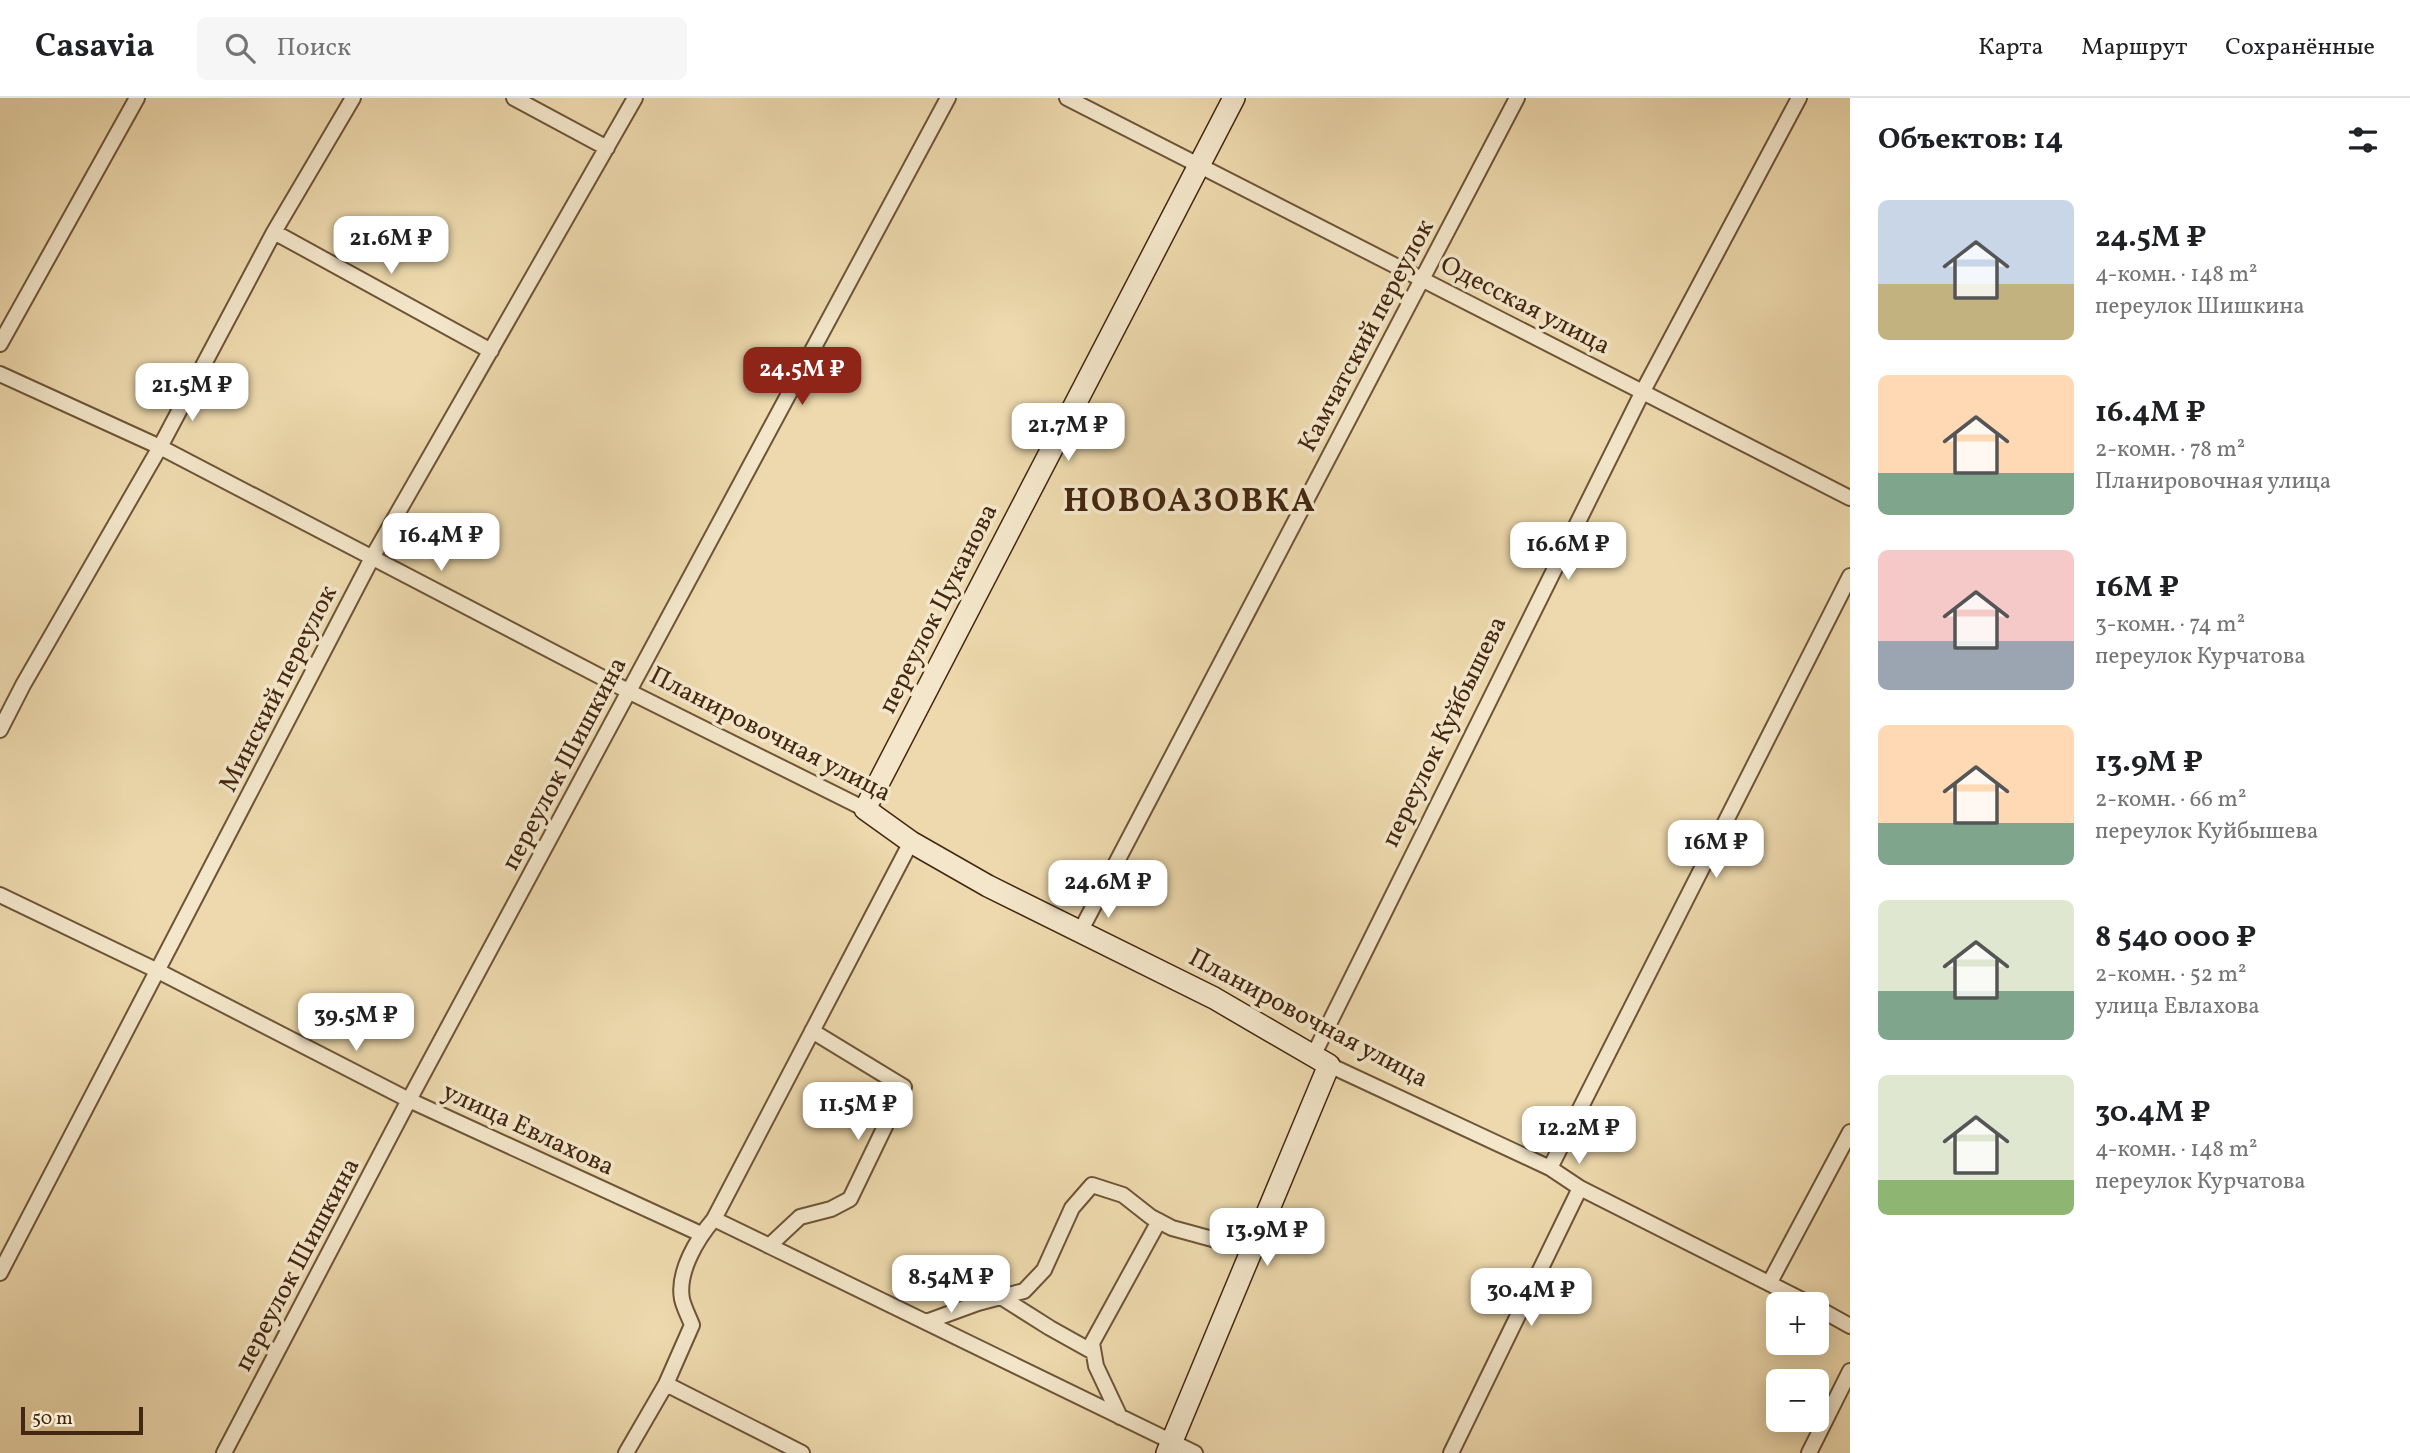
<!DOCTYPE html>
<html lang="ru">
<meta charset="utf-8">
<style>
body{margin:0;font-family:Vollkorn,serif;background:#f6f6f6;color:#202124;height:100vh;display:flex;flex-direction:column;font-size:26px;white-space:nowrap}
*{box-sizing:border-box;margin:0}
p{font-size:23px;color:#757577}
.icon{flex:none;width:38px;height:38px;fill:none;stroke:currentColor;stroke-width:2;stroke-linecap:round;stroke-linejoin:round}
.map{position:relative;flex:1;overflow:hidden}
.side{display:flex;flex-direction:column;background:#fff;width:560px}
.side>*{flex:none}
.controls{position:absolute;left:1766px;top:1194px;display:grid;gap:14px}
.controls a{display:grid;place-items:center;width:63px;height:63px;border-radius:10px;background:#fff;box-shadow:0 4px 18px #0003;font-size:35px}
.scale{position:absolute;left:21px;bottom:18px;width:122px;box-sizing:border-box;padding-left:7px;border:4px solid #442710;border-top:0;font-size:19px;line-height:24px;white-space:nowrap;color:#442710;-webkit-text-stroke:5px #f3e6ca;paint-order:stroke}
.price{position:absolute;translate:-50% -60px;padding:0 16px;border-radius:14px;background:#fff;color:#222;font-size:23px;line-height:46px;filter:drop-shadow(0 2px 4px #0008)}
.price::after{content:'';position:absolute;left:50%;top:42px;width:21px;height:16px;margin-left:-10px;background:inherit;clip-path:polygon(0 0,100% 0,50% 100%)}
.price.on{background:#8f2418;color:#fff}
ul{padding:0;list-style:none}
li{display:flex;align-items:center;gap:21px;height:175px;padding:0 28px}
li span{display:grid;place-items:center;flex:none;width:196px;height:140px;border-radius:10px;color:#555}
li>.icon{margin-inline-start:auto}
span .icon{width:84px;height:84px;fill:#fffc;stroke-width:1}
li b{font-size:30px}
h2{display:flex;justify-content:space-between;align-items:center;height:84px;padding:0 28px;font-size:30px}
header{display:flex;align-items:center;gap:42px;box-sizing:border-box;height:98px;padding:0 35px;background:#fff;border-bottom:2px solid #e0e0e0}
header strong{font-size:33px}
nav{display:flex;gap:38px;margin-inline-start:auto;font-size:24px}
.search{width:490px;height:63px;background:#f6f6f6;display:flex;align-items:center;gap:18px;box-sizing:border-box;padding:0 24px;border-radius:10px;color:#757577;font-size:26px}
main{display:flex;flex:1;min-height:0}
.map>svg:first-child{display:block}
</style>
<header>
<strong>Casavia</strong>
<div class="search"><svg class="icon" aria-label="search" viewBox="0 0 24 24"><circle cx="10" cy="10" r="6"/><path d="M15 15l6 6"/></svg>Поиск</div>
<nav><a>Карта</a><a>Маршрут</a><a>Сохранённые</a></nav>
</header>
<main>
<div class="map">
<svg width="1850" height="1355" viewBox="0 0 1850 1355">
<rect width="100%" height="100%" fill="#edd9ad"/>
<filter id="stains"><feTurbulence type="fractalNoise" baseFrequency=".00286" numOctaves="4"/><feColorMatrix values="0 0 0 0 .2 0 0 0 0 .09 0 0 0 0 .02 0 0 0 .5 -.17"/></filter>
<radialGradient id="worn" r=".72"><stop offset=".6" stop-color="#630" stop-opacity="0"/><stop offset="1" stop-color="#630" stop-opacity=".3"/></radialGradient>
<g fill="none" stroke-linecap="round" stroke-linejoin="round">
<defs>
<path id="street" d="M514,0L607,50
M1067,0L1850,400
M274,134L491,253
M0,246L137,0
M0,276L160,349L630,594L865,711
M0,632L23,587L160,349L274,134L353,0
M0,797L158,873L409,1002L701,1136
M1081,832L1517,0
M1314,956L1643,293L1799,0
M1329,967L1550,1070L1580,1090L1810,1206
M1550,1070L1850,478
M714,1121L1195,1355
M769,1148L800,1119L831,1111L850,1101L904,989L812,933
M0,1175L373,458L635,0
M1770,1184L1850,1034
M1001,1199L1050,1230L1093,1254
M1816,1209L1850,1228
M926,1224L978,1205L1024,1193L1044,1172L1072,1110L1092,1087L1123,1097L1151,1119L1172,1130L1216,1142L1254,1147
M666,1286L802,1355
M1120,1319L1096,1268L1092,1245L1159,1123
M224,1355L409,1002L948,0
M626,1355L666,1286L692,1227C689,1219 684,1210 682,1201C677,1174 697,1141 714,1121L911,744
M1451,1355L1580,1090
M1809,1355L1850,1273"/>
<path id="secondary" d="M1167,1355L1329,967L1214,900L988,788L911,744L865,711L1234,0"/>
</defs>
<use href="#street" stroke="#6e5437" stroke-width="18"/>
<use href="#secondary" stroke="#442710" stroke-width="24"/>
<use href="#street" stroke="#f3e6ca" stroke-width="14"/>
<use href="#secondary" stroke="#f3e6ca" stroke-width="21"/>
</g>
<g text-anchor="middle" stroke-width="7" stroke-linejoin="round" paint-order="stroke">
<g font-size="26" fill="#442710" stroke="#f3e6ca">
<text transform="translate(1526 206) rotate(27)" y="9">Одесская улица</text>
<text transform="translate(1365 237) rotate(-62)" y="9">Камчатский переулок</text>
<text transform="translate(937 510) rotate(-63)" y="9">переулок Цуканова</text>
<text transform="translate(277 590) rotate(-63)" y="9">Минский переулок</text>
<text transform="translate(1443 633) rotate(-64)" y="9">переулок Куйбышева</text>
<text transform="translate(771 635) rotate(27)" y="9">Планировочная улица</text>
<text transform="translate(563 665) rotate(-62)" y="9">переулок Шишкина</text>
<text transform="translate(1309 919) rotate(28)" y="9">Планировочная улица</text>
<text transform="translate(529 1030) rotate(25)" y="9">улица Евлахова</text>
<text transform="translate(296 1166) rotate(-62)" y="9">переулок Шишкина</text>
</g>
<g font-size="33" font-weight="bold" letter-spacing="2" fill="#442710" stroke="#f3e6ca">
<text x="1190" y="413">НОВОАЗОВКА</text>
</g>
</g>
<rect width="100%" height="100%" filter="url(#stains)"/>
<rect width="100%" height="100%" fill="url(#worn)"/>
</svg>
<div class="controls">
<a>+</a>
<a>−</a>
</div>
<div class="scale">50 m</div>
<b class="price" style="left:391px;top:178px">21.6M ₽</b>
<b class="price on" style="left:802px;top:309px">24.5M ₽</b>
<b class="price" style="left:192px;top:325px">21.5M ₽</b>
<b class="price" style="left:1068px;top:365px">21.7M ₽</b>
<b class="price" style="left:441px;top:475px">16.4M ₽</b>
<b class="price" style="left:1568px;top:484px">16.6M ₽</b>
<b class="price" style="left:1716px;top:782px">16M ₽</b>
<b class="price" style="left:1108px;top:822px">24.6M ₽</b>
<b class="price" style="left:356px;top:955px">39.5M ₽</b>
<b class="price" style="left:858px;top:1044px">11.5M ₽</b>
<b class="price" style="left:1579px;top:1068px">12.2M ₽</b>
<b class="price" style="left:1267px;top:1170px">13.9M ₽</b>
<b class="price" style="left:951px;top:1217px">8.54M ₽</b>
<b class="price" style="left:1531px;top:1230px">30.4M ₽</b>
</div>
<section class="side">
<h2>Объектов: 14<svg class="icon" aria-label="filters" viewBox="0 0 24 24"><path d="M4 7h16M4 17h16"/><circle cx="9" cy="7" r="2"/><circle cx="15" cy="17" r="2"/></svg></h2>
<ul>
<li><span style="background:linear-gradient(#c9d6e8 60%,#c2b280 0)"><svg class="icon" aria-label="home" viewBox="0 0 24 24"><path d="M3 11l9-7 9 7M6 9v11h12V9"/></svg></span><div><b>24.5M ₽</b><p>4-комн. · 148 m²</p><p>переулок Шишкина</p></div></li>
<li><span style="background:linear-gradient(#ffd9b3 70%,#7fa58c 0)"><svg class="icon" aria-label="home" viewBox="0 0 24 24"><path d="M3 11l9-7 9 7M6 9v11h12V9"/></svg></span><div><b>16.4M ₽</b><p>2-комн. · 78 m²</p><p>Планировочная улица</p></div></li>
<li><span style="background:linear-gradient(#f6c9c9 65%,#9aa5b1 0)"><svg class="icon" aria-label="home" viewBox="0 0 24 24"><path d="M3 11l9-7 9 7M6 9v11h12V9"/></svg></span><div><b>16M ₽</b><p>3-комн. · 74 m²</p><p>переулок Курчатова</p></div></li>
<li><span style="background:linear-gradient(#ffd9b3 70%,#7fa58c 0)"><svg class="icon" aria-label="home" viewBox="0 0 24 24"><path d="M3 11l9-7 9 7M6 9v11h12V9"/></svg></span><div><b>13.9M ₽</b><p>2-комн. · 66 m²</p><p>переулок Куйбышева</p></div></li>
<li><span style="background:linear-gradient(#dfe7d0 65%,#7fa58c 0)"><svg class="icon" aria-label="home" viewBox="0 0 24 24"><path d="M3 11l9-7 9 7M6 9v11h12V9"/></svg></span><div><b>8 540 000 ₽</b><p>2-комн. · 52 m²</p><p>улица Евлахова</p></div></li>
<li><span style="background:linear-gradient(#dfe7d0 75%,#8fb573 0)"><svg class="icon" aria-label="home" viewBox="0 0 24 24"><path d="M3 11l9-7 9 7M6 9v11h12V9"/></svg></span><div><b>30.4M ₽</b><p>4-комн. · 148 m²</p><p>переулок Курчатова</p></div></li>
</ul>
</section>
</main>
